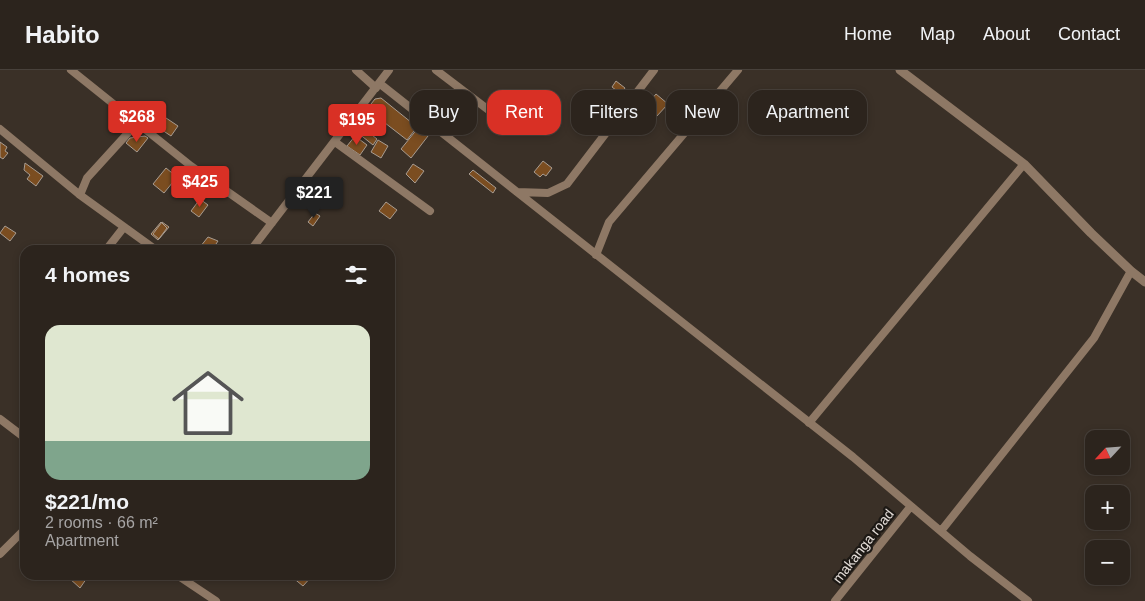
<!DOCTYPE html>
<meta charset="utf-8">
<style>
body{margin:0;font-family:Arial,sans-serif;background:#38302a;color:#f1f3f6;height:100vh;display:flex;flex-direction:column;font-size:19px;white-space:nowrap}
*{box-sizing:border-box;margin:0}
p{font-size:16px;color:#a6a4a4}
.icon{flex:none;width:28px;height:28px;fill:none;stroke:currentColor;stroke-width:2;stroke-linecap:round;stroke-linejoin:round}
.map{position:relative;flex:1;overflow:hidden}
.sheet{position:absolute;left:20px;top:175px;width:375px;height:335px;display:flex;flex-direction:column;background:#2c241d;border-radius:15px;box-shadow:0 2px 8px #0003,0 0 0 1px #48413b}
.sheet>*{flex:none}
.banner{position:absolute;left:410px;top:20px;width:475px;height:45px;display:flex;gap:10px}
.needle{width:32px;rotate:244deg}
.controls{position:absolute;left:1085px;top:360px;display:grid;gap:10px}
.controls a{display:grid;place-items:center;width:45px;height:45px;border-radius:10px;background:#2c241d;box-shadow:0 2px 8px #0003,0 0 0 1px #48413b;font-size:25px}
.price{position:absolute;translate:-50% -42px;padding:0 11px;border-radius:5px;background:#d93025;color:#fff;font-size:16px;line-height:32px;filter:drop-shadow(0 1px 2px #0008)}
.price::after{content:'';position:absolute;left:50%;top:30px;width:15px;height:11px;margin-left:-8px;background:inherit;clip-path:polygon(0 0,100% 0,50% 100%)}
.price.on{background:#222;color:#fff}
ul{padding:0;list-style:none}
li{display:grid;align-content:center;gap:10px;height:265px;padding:0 25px}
li span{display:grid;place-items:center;height:155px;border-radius:15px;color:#555}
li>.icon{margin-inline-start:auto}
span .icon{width:90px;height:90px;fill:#fffc;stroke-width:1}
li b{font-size:21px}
h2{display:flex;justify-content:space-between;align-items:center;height:60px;padding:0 25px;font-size:21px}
.pill{padding:0 18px;border-radius:15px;background:#2c241d;box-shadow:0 2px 8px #0003,0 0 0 1px #48413b;font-size:18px;line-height:45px}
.pill.on{background:#d93025;color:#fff}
header{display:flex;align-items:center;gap:30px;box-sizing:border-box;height:70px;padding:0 25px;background:#2c241d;border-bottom:1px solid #48413b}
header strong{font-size:24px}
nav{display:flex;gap:28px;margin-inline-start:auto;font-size:18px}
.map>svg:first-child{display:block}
</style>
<header>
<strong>Habito</strong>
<nav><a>Home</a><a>Map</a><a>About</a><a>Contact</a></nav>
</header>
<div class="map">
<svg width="1145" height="531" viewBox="0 0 1145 531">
<rect width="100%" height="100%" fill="#3a3027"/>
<path fill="#7b4d20" stroke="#a89c91" d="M616,11L625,18L621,24L612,17Z
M656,24L668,34L656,47L645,37Z
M381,28L417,57L407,70L367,39L375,29Z
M166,48L178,56L171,66L159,58Z
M362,57L377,69L373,75L358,63Z
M418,58L428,66L411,88L401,79Z
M145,66L148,68L137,82L126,73L130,68Z
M355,66L367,75L360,85L347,76Z
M378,70L388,76L381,88L371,82Z
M0,72L7,77L5,81L8,83L3,89L0,87Z
M543,91L552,98L546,106L543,104L540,107L534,102Z
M25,93L43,106L36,116L27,109L30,105L24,100Z
M413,94L424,101L415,113L406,104Z
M166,98L177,107L164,123L153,114Z
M473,100L496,118L493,123L469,104Z
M200,129L208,135L199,147L191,141Z
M386,132L397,140L390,149L379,141Z
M315,143L320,146L313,156L308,152Z
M161,152L167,158L158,170L151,164Z
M162,152L169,157L159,169L153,164Z
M5,156L16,163L10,171L0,163Z
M208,167L218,171L216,174L219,176L216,180H204L200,177Z
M71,505H89L80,518L69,508Z
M293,505H310L312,506L303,516L292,507Z"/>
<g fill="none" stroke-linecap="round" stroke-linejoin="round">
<path stroke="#8e7865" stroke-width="8" d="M71,0L191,96L272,153
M356,0L376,18
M436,0L511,57
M379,13L853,387L970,486L1028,531
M0,59L80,125L156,180
M335,72L430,141
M517,122L548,123L567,114L654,0
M80,125L87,108L138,52
M106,180L124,157
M251,180L389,0
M596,185L609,152L738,0
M0,349L25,368
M809,353L1024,94
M941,461L1094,268L1131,201
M0,484L25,459
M177,505L216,531
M835,531L911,436"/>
<path stroke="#8e7865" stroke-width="9" d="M900,0L1024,94L1091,163L1131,201L1145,212"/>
</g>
<g text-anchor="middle" stroke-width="4.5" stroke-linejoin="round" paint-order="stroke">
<g font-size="14" fill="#e5ded9" stroke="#1d1915">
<text transform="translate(863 476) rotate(-52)" y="5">makanga road</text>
</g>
</g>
</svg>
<div class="controls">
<a><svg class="needle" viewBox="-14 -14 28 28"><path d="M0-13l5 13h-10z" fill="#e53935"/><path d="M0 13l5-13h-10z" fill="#a6a4a4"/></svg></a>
<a>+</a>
<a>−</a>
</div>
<b class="price" style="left:137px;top:73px">$268</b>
<b class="price" style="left:357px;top:76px">$195</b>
<b class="price" style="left:200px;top:138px">$425</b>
<b class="price on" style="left:314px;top:149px">$221</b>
<div class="banner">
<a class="pill">Buy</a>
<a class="pill on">Rent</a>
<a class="pill">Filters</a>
<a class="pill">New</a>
<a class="pill">Apartment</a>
</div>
<section class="sheet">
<h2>4 homes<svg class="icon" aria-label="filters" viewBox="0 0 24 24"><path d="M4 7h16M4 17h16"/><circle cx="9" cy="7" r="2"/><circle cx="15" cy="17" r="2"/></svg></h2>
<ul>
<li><span style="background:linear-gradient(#dfe7d0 75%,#7fa58c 0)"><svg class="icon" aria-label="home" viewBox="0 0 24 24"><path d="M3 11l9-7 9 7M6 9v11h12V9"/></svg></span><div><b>$221/mo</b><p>2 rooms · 66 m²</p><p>Apartment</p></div></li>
</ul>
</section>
</div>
